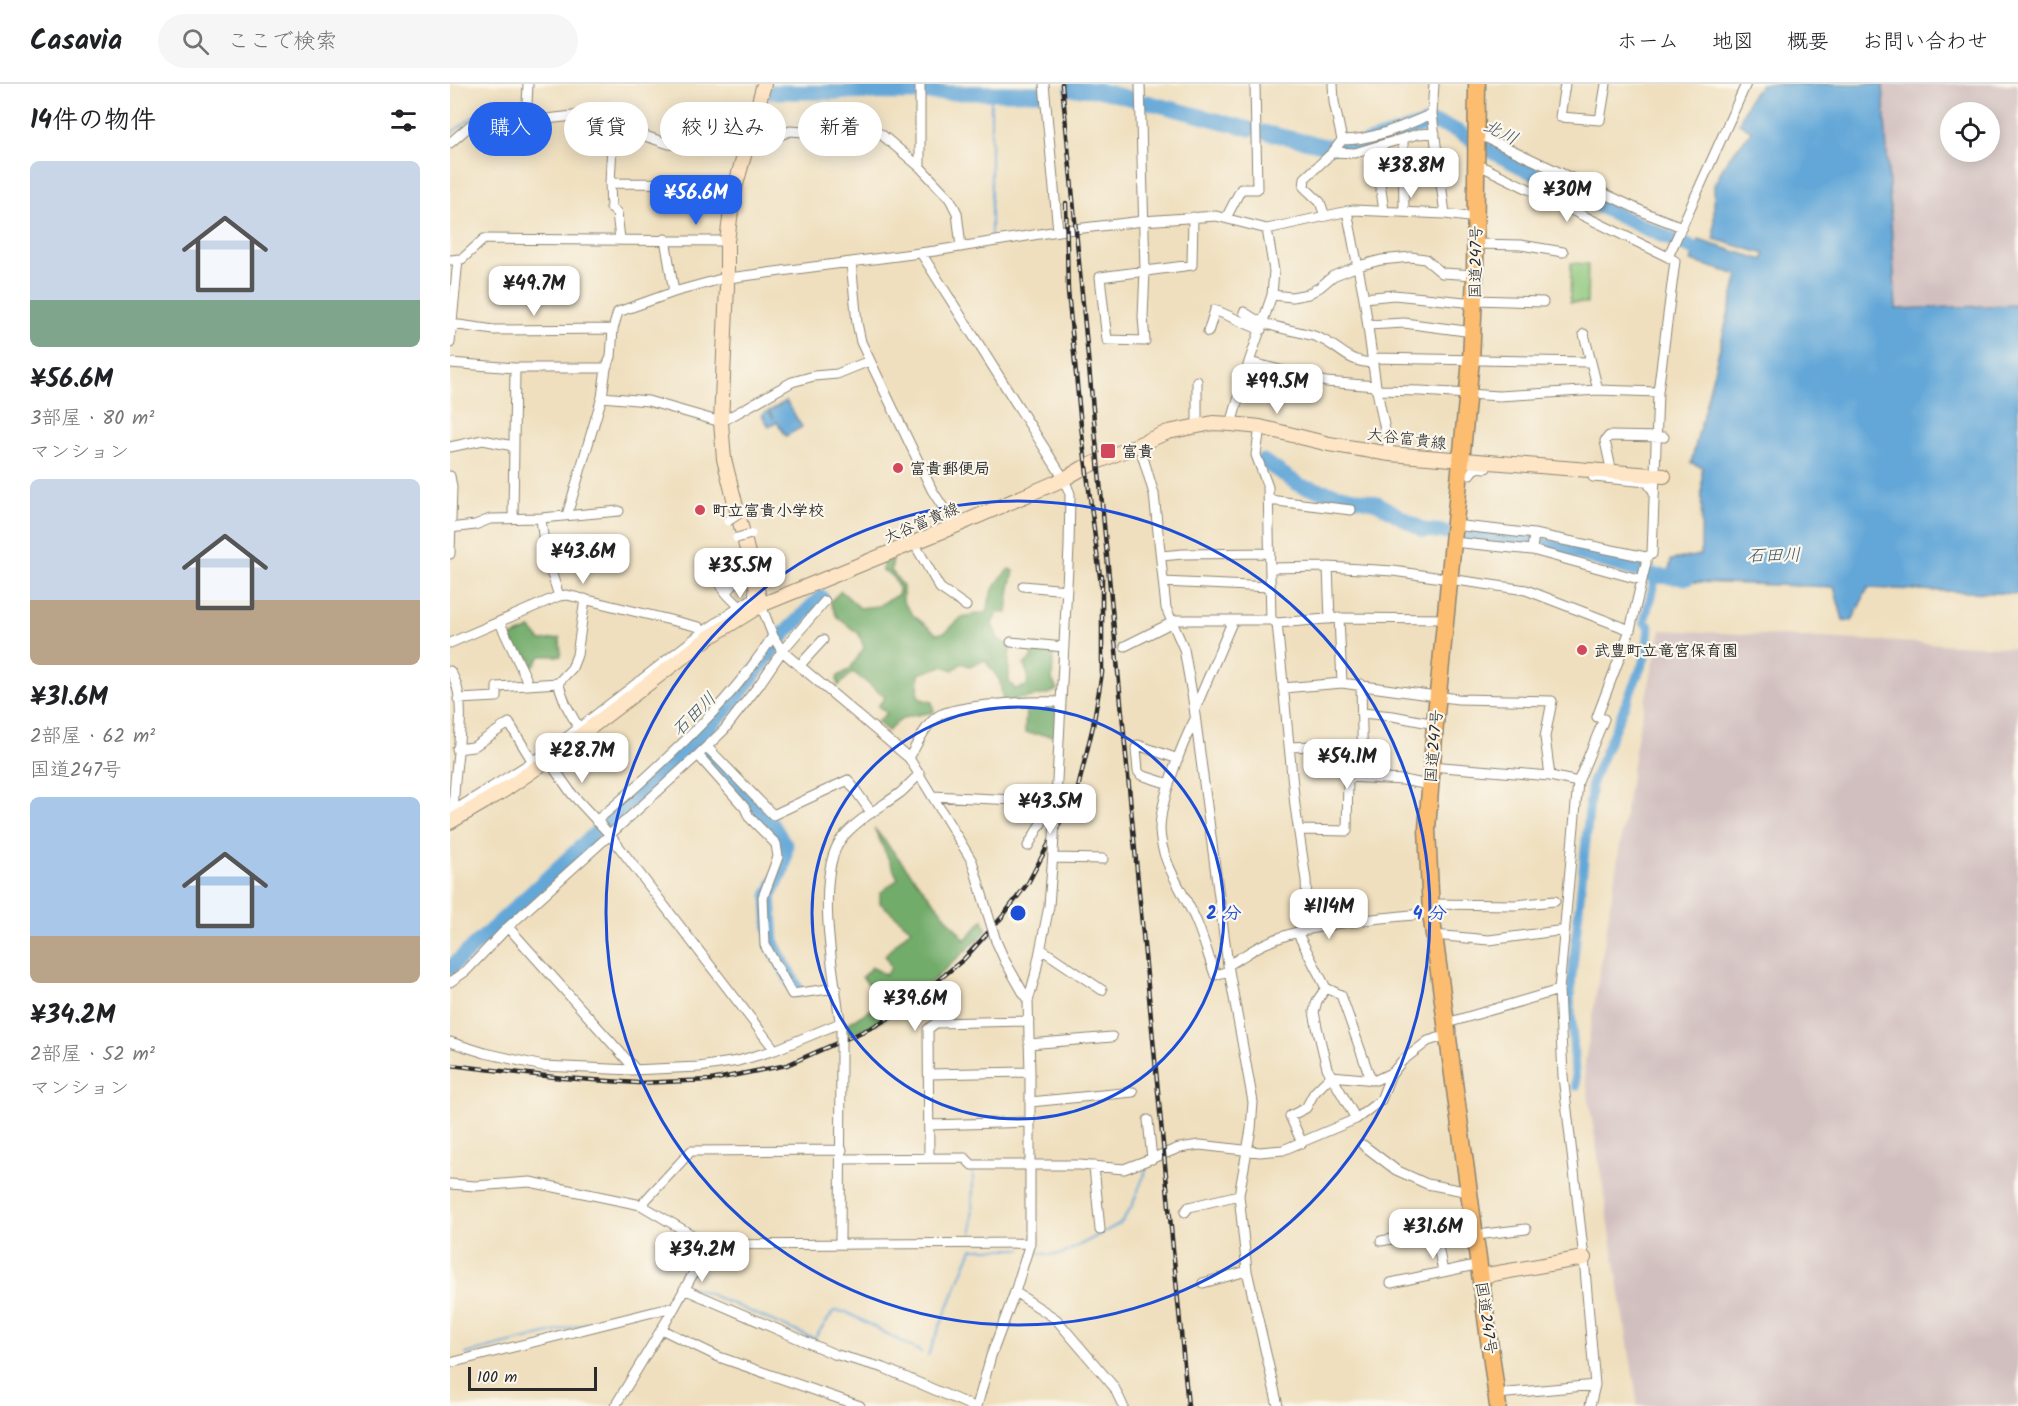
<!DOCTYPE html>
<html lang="ja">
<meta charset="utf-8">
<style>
body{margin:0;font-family:Kalam,"Klee One",sans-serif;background:#f6f6f6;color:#202124;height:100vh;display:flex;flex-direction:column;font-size:22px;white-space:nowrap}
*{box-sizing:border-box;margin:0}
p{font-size:20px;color:#757577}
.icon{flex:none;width:33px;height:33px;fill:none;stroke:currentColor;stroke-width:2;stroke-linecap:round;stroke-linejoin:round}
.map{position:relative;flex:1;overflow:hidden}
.details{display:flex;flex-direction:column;background:#fff;width:450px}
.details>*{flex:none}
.top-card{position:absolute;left:18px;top:18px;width:570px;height:54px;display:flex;gap:12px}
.fabs{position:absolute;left:1490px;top:18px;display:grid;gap:12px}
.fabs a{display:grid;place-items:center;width:60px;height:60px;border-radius:50%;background:#fff;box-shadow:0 3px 15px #0003;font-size:30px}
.scale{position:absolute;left:18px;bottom:15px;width:129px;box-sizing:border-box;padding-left:6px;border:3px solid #2b2b2b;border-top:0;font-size:16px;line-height:21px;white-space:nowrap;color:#2b2b2b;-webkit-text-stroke:4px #fbf7ec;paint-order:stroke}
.price{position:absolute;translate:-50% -51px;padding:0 14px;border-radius:12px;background:#fff;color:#222;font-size:20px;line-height:39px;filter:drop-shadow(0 2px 3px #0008)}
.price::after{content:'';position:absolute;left:50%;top:36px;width:18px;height:14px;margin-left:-9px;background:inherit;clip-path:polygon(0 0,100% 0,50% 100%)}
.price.active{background:#2563eb;color:#fff}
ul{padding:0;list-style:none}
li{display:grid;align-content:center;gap:12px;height:318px;padding:0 30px}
li span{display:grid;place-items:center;height:186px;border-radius:9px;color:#555}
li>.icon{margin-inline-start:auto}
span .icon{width:108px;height:108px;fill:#fffc;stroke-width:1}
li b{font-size:26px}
h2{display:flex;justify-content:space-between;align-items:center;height:72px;padding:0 30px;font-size:26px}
.pill{padding:0 21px;border-radius:27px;background:#fff;box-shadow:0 3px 15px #0003;font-size:21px;line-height:54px}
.pill.active{background:#2563eb;color:#fff}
header{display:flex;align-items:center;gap:36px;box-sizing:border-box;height:84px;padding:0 30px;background:#fff;border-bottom:2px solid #e0e0e0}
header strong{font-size:28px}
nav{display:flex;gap:33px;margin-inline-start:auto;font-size:21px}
.search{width:420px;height:54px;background:#f6f6f6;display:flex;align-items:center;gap:15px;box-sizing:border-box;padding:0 21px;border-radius:33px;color:#757577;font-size:22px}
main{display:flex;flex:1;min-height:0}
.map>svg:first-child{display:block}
</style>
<header>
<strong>Casavia</strong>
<div class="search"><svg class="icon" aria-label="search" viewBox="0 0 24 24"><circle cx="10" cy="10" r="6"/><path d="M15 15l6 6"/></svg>ここで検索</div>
<nav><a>ホーム</a><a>地図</a><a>概要</a><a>お問い合わせ</a></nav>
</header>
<main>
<section class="details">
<h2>14件の物件<svg class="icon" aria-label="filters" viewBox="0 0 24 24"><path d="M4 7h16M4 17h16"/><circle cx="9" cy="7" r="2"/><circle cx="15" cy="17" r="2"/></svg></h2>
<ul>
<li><span style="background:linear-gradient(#c9d6e8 75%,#7fa58c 0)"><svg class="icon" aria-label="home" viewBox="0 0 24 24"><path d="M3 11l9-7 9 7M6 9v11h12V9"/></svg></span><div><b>¥56.6M</b><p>3部屋 · 80 m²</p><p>マンション</p></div></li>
<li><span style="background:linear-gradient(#c9d6e8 65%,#b9a48a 0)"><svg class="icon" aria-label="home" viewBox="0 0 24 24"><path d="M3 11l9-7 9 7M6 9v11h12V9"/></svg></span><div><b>¥31.6M</b><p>2部屋 · 62 m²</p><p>国道247号</p></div></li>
<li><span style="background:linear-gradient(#a9c7e8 75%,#b9a48a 0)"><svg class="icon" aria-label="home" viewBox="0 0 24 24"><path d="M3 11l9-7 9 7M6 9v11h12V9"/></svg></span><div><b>¥34.2M</b><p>2部屋 · 52 m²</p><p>マンション</p></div></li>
</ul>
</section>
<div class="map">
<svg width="1568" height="1322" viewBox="0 0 1568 1322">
<rect width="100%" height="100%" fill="#fbf7ec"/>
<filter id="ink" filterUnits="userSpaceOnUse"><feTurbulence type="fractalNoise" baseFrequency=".0167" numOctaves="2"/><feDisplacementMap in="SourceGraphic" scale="12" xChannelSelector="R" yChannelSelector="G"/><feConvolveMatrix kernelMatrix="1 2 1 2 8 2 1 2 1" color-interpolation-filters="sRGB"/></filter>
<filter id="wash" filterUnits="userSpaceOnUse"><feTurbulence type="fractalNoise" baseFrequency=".008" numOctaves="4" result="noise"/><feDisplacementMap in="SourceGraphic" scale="24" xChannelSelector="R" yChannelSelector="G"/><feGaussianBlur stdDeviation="1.35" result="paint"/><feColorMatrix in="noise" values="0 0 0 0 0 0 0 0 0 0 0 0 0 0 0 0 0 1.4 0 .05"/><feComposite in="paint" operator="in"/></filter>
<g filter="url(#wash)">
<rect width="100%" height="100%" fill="#efdfbe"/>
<path fill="#d1bfbf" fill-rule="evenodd" d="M1433,0H1568V221L1446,225ZM1500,28H1539V68H1500Z
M1211,546L1568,564V1322H1188L1134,985L1188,649Z"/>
<path fill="#8ec77b" stroke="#5c7953" stroke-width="1.5" d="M1121,179L1138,180L1137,219L1120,218Z"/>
<path fill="#72ac6b" stroke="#4e6c4b" stroke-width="1.5" d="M443,475L441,486L453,502V518L463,531L487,550L496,548L512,533L538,528C538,510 546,498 559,485L564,487L560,504L557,529H547L542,540L548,555L561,563C557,575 559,585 559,598L565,605L577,602L578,591L574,581L582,573V562L604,565L602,595L607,606L598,610L553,618L550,597L535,576L519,582L512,579L503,586L493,582L469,590L468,612L471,615L482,618L484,628C460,633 456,628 438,647L427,638L437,629L428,622L435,613L403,588L388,602L387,593L400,585L414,564L409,550L387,533L380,518L391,507L410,524L428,522L449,510C448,500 443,490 432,486L433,479Z
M81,545L91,557L110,554L111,572H91L83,583L78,579L81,575L78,572H69L61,553Z
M608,620L606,652L575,649L576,621Z
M424,744L515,856L533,836L537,847L466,912L430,938L397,951V940L429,921L431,915L412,893L422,883L436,891L441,884L435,871L461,845L430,819V809L448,795Z"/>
<path fill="#64a7d8" stroke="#486982" stroke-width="1.5" d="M1311,0H1433L1446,225L1568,221V510L1418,504L1402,537L1393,536L1384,503L1217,497L1221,476L1251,471L1252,383L1241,379L1288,191L1241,177L1248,156L1313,176L1315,170L1264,155V101L1277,76L1302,47L1289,39L1299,15Z
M336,317L352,343L336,352L327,338L319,343L312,331L318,327L324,335L319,327Z"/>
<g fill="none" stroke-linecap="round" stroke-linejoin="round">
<path stroke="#64a7d8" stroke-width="2" d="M541,9V151
M0,50L27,30
M522,1153L523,1086
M584,1167L599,1171L613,1170L671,1139L682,1122L698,1081
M243,1203L364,1255L384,1227L396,1228L471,1268
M16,1270L221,1218L232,1198
M478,1271L522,1165H572"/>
<path stroke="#64a7d8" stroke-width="9" d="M1126,1002L1120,912L1142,698L1196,572L1199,542L1194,538L1206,492"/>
<path stroke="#64a7d8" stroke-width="15" d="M622,5L648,6L683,15
M322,8L465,9
M477,9H589
M697,18L800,45
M813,48L876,62L910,61L979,39C1003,39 1026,61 1048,71C1119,107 1188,144 1263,172
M813,377L851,402L927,419L973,446L995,448
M1015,450L1080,458
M1086,459L1125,468L1206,492L1237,494
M255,671L322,740L336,762L333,783L319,812L322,860L347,906
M0,884L244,658L284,617L333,551L371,513"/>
</g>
</g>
<g filter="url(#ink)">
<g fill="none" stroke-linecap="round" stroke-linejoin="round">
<defs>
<path id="street" d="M470,0V83L500,115L507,129L511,163
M594,0L608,147
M690,0L695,187L693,233L695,257L657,256L650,193L742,181L743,133
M883,0L884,18L892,56
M984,0L982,30L995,130
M1115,0L1110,33L1150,36L1156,0
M76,38L78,0
M300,49L324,54L340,47L367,49L399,42L419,44L432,51L470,83
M1028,50L1198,130L1232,143
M892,56C923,56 954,42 982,30
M953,56L954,128
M0,59L30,33L52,40L132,31L219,60L238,62L286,40L298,36L304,37
M162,61L160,99L161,124L167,129L170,155
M925,64L934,127
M883,68L905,69L968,50L985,49
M1027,80L1218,173
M160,99L286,100
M897,127L914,214L926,302L940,370
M875,132L870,118L854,103L855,94L883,68L892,56
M776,134L791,105H807L805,0
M215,155L224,208
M1026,160L1071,161L1113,168
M0,176L12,175L34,155L277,157
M401,178L407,239L411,258L482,406L505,442
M822,211L842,213L858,210L870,203L883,192L908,182L931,176L961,173L975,175L992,189L1025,191
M914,214L944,211L1025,219
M1025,216L1093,218
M794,228C800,232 807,237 814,239C830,245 848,247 864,252C889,260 894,278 923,279
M2,240L44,246L163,245
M918,241L954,239L1023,248
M758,248L765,226L811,246
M1134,250L1148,306
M0,259L8,175
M923,274L1140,278
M799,278L876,298L926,302
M0,279L65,284H156
M926,306L971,307L1049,312L1148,306L1208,308
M152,313L198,317L271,338L342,298L364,292L387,290L419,277
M781,340L799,278L822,211L824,187L817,145
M747,342V297
M810,343L806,371L818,403L821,536
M689,360L704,410L716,524L734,565L743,616L778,881L803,1018L801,1045L789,1111L797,1187L828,1322
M0,363L33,356L63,362
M1009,388L1020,390C1024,383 1029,383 1036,384
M1162,389L1155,357L1159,352L1214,353
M0,392L2,403L0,470
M1143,393L1197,398L1204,408
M819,416L901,426
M117,431L152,313L156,284L161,273L163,245L168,228L224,208L271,195L485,167L608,147L693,137L766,132L817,145L903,126L995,130L1026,134
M63,434L65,284
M91,434L95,469L109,512
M1004,441L1084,450
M0,444L25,441L40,435L91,434L169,427
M1003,458L1082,466L1192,496
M464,459L490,504L516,522
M1082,466L1084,450L1196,473L1202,470L1208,308L1225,177L1218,173L1296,0
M711,472L733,470L820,469
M878,483L880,535
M820,484L878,483L943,487L1076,506L1180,546L1147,633L1154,635L1128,698L1109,906L1113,992L1134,1174L1145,1301L1140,1322
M713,498L820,503
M573,502L617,506
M277,508L283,501V494L280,491L273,490L269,493C269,506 284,516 292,525
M311,521L323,552L332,567L459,674L522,777L537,827
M889,534L892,599
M50,539L76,594V600
M827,539L845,722L856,796L858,846
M1180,546L1196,479V473
M561,558L614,563
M0,559L109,512L117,511L249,543L256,552
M675,562L727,536H821L827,539L889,534L995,535
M350,581L373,556
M0,587C23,621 0,692 4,732
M108,599L116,621L131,648
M911,600L913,693
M833,604L892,599L1008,615L1102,617L1095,653L1100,692L981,682
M8,615L47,613V603L108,599L122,584L127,571L135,515
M745,625L783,536
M912,629L943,632L985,640
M744,637C731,662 710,717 710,746C711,780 735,809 747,839C754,856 759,874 765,891L779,887
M257,663L323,731L398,696L421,728
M839,663L888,661L895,663L898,693L953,696L979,701
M7,665L23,663L59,639L83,678
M248,671L295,724L299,733L326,760L328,773L313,813L315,861L342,910L386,904
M459,674C467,661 475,641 488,632C506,620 587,617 611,618L619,463L620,410L614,395L471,169
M98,676L122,710L160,751L325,966L390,939
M1100,692L1128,698
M719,700L691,691L688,687L686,664L688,661L728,675
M482,712L606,718
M3,727L95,670L253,548L303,514L304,506L306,505
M605,736L611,618
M146,737C172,716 196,694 219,672C259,634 293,599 323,552
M849,746L897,747L898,693
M578,762L594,734L605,726
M603,774L653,775
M981,820L1065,821L1105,817
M58,843L186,986
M847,848L876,904L867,917L864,928L867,943L877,984L906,1035
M984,851L1039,856L1115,846
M546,857L555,877L578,917
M591,865L652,906
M778,881C790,875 801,866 814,860C861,838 929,835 981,829
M0,898L16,887L58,843L248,671L274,646L309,601L332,567L375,517
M876,904L891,911L921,996
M997,939L1109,906
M391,944C385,898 363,791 392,754C408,735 431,723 450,709C457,703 463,696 470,690
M0,958L35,969L93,982L182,986L249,983L288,977L325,966
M579,960L662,953
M479,990L580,988
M580,1018L683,1008
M698,1036L702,1075
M479,1041L580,1038
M852,1059L840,1032L856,1024L864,1009L881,992L926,996L943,988
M913,1061L946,1086L977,1100L1019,1108
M479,1074L478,945L486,939L579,937
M392,1075L515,1074L522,1081H630L674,1085L729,1064L750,1061L810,1068L833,1066L906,1035L931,1016L940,992L952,977L978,957L998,951
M644,1082L650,1146
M0,1100L25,1102L80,1098L191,1121L259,1161L580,1159
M191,1121L241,1067L392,1066
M735,1128L739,1123L789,1111
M1026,1151L1076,1145
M931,1157L985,1147L993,1188
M390,1160L391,969
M753,1199L797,1187
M941,1199L1030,1180
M234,1205L384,1270L434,1284L522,1322
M565,1208L606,1235L664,1303L673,1322
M211,1245L269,1273L410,1322
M0,1279L219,1224L223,1226
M1047,1310L1145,1301
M165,1322L223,1226L259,1161
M527,1322L541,1272L565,1208L580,1159V988L578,917L585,892L599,822L603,769"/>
<path id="secondary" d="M311,521L274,375L271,338L277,202V157L281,127L286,100L314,0
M0,738L53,707L98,676L258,554L311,521L505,442L614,395L633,384L718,348L763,339L781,340L810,343L879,360L940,370L1214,392
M1031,1192L1134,1174"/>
<path id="highway" d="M1027,0L1025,191L1021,276L985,640L977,745L981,829L1048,1322"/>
</defs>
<use href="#street" stroke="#8d8574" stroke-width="11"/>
<use href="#secondary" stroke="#8d8574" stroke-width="16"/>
<use href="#highway" stroke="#8d8574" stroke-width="19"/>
<use href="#street" stroke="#fff" stroke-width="9"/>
<use href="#secondary" stroke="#fee5c5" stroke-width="14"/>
<use href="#highway" stroke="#fcbd6f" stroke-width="16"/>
<defs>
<path id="rail" d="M612,0L738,1322
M616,119L618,207L631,342L651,501
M0,981L113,994L188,999L261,996L337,981L423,943L452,926L514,875L552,833L578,799L628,704L643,642L652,589V492"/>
</defs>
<use href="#rail" stroke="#2b2b2b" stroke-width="4.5"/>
<use href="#rail" stroke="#fbf7ec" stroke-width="2" stroke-dasharray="7" stroke-linecap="butt"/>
<defs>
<path id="street-bridge" d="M278,437L296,425
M287,454L301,450
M603,769L605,736
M537,827L546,857
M391,947V969"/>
</defs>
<use href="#street-bridge" stroke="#8d8574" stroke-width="11" stroke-linecap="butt"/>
<use href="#street-bridge" stroke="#fff" stroke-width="9"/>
</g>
</g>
<g fill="none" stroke="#1d4ed8" stroke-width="3">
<circle cx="568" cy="829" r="206"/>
<circle cx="568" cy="829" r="412"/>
</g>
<g fill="#d1495b" stroke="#fbf7ec" stroke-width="2">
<rect x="650" y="359" width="16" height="16" rx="3"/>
<circle cx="448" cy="384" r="6"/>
<circle cx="250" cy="426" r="6"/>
<circle cx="1132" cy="566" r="6"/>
</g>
<g text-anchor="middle" stroke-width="4.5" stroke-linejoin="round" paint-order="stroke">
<g font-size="16" fill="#2b2b2b" stroke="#fbf7ec">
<text transform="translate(1025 178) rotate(-89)" y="6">国道247号</text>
<text transform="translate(957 354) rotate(7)" y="6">大谷富貴線</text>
<text transform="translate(471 438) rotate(-23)" y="6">大谷富貴線</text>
<text transform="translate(983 662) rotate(-85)" y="6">国道247号</text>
<text transform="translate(1037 1234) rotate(82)" y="6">国道247号</text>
</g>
<g font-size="16" font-weight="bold" fill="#2b2b2b" stroke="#fbf7ec" text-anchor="start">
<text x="672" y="373">富貴</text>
<text x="460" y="390">富貴郵便局</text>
<text x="262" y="432">町立富貴小学校</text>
<text x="1144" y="572">武豊町立竜宮保育園</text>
</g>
<g font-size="18" font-style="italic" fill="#3f5668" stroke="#fbf7ec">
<text transform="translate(1051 48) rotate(27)" y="6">北川</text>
<text transform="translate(1324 471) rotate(-1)" y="6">石田川</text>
<text transform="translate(244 630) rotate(-45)" y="6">石田川</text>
</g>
</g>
<circle cx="568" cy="829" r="9" fill="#1d4ed8" stroke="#fbf7ec" stroke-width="3"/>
<g font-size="18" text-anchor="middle" font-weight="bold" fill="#1d4ed8" stroke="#fbf7ec" stroke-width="4.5" stroke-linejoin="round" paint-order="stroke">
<text x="774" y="835">2 分</text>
<text x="980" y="835">4 分</text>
</g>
</svg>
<div class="fabs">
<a><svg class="icon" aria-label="locate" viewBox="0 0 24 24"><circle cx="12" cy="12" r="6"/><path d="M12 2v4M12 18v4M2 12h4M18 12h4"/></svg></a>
</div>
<div class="scale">100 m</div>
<b class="price" style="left:961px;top:115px">¥38.8M</b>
<b class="price" style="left:1117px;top:139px">¥30M</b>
<b class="price active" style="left:246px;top:142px">¥56.6M</b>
<b class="price" style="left:84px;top:233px">¥49.7M</b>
<b class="price" style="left:827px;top:331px">¥99.5M</b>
<b class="price" style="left:133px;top:501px">¥43.6M</b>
<b class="price" style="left:290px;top:515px">¥35.5M</b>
<b class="price" style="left:132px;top:700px">¥28.7M</b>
<b class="price" style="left:897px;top:706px">¥54.1M</b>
<b class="price" style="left:600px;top:751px">¥43.5M</b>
<b class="price" style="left:879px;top:856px">¥114M</b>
<b class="price" style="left:465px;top:948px">¥39.6M</b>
<b class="price" style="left:983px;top:1176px">¥31.6M</b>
<b class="price" style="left:252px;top:1199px">¥34.2M</b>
<div class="top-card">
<a class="pill active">購入</a>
<a class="pill">賃貸</a>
<a class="pill">絞り込み</a>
<a class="pill">新着</a>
</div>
</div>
</main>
